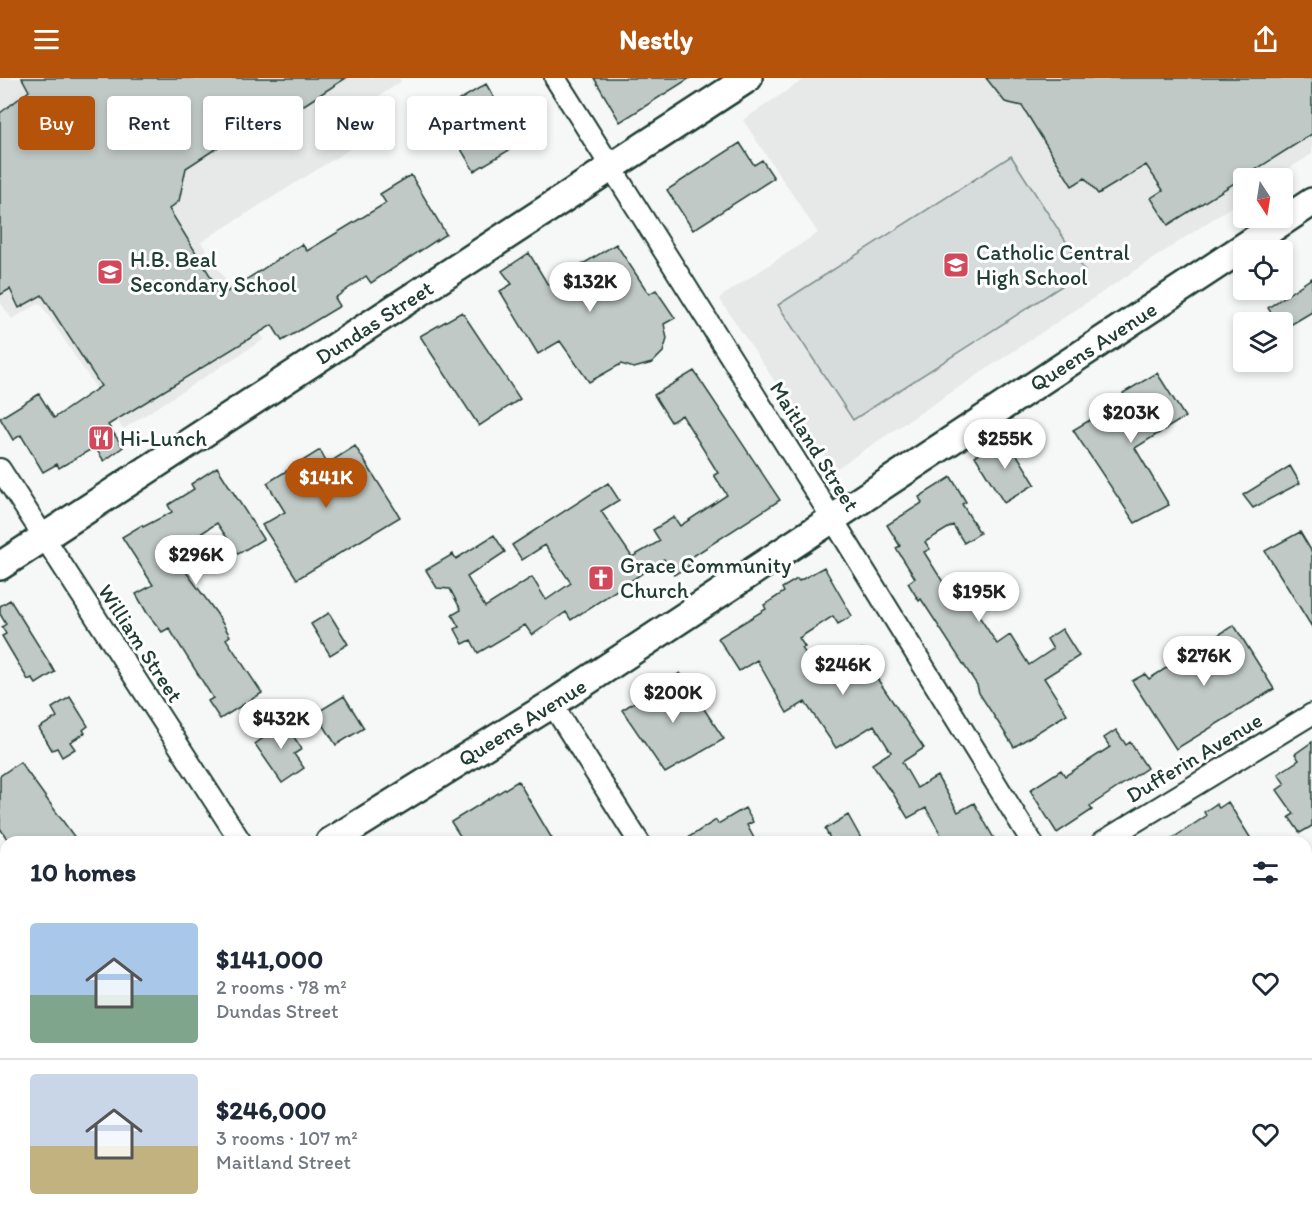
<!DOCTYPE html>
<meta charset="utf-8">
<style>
body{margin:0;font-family:Itim,sans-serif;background:#f2f2f3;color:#1f2937;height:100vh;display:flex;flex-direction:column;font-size:22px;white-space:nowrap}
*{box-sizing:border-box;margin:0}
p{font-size:20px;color:#747a83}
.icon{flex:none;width:33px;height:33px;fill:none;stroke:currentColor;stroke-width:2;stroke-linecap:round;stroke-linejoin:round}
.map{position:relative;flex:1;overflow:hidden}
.details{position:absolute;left:0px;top:758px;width:1312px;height:386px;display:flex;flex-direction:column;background:#fff;border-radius:18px 18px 0 0;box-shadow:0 3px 9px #0003}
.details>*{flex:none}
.banner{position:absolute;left:18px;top:18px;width:600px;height:54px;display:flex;gap:12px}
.needle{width:39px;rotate:168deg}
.tools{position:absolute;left:1233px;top:90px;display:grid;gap:12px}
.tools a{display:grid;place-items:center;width:60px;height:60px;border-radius:6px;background:#fff;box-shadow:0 3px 9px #0003;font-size:30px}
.price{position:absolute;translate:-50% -51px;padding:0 14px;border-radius:21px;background:#fff;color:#222;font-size:20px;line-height:39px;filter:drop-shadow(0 2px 3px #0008)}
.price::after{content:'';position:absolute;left:50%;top:36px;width:18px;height:14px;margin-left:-9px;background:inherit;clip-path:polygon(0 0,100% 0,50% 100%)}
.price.on{background:#b45309;color:#fff}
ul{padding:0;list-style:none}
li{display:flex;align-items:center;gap:18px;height:150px;padding:0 30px}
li+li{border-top:2px solid #e0e1e3}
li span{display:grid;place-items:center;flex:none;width:168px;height:120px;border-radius:6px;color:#555}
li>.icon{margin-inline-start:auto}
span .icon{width:72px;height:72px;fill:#fffc;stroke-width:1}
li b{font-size:26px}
h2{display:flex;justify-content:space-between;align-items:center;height:72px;padding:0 30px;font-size:26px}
.tag{padding:0 21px;border-radius:6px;background:#fff;box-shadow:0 3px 9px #0003;font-size:21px;line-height:54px}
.tag.on{background:#b45309;color:#fff}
header{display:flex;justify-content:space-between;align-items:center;height:78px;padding:0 30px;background:#b45309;color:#fff;font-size:27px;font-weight:700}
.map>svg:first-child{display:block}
</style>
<header><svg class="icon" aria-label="menu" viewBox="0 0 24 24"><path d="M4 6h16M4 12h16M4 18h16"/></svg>Nestly<svg class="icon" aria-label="share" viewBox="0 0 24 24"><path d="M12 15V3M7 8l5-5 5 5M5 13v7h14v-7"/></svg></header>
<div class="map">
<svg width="1312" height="1142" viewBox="0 0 1312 1142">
<rect width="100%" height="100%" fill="#f6f7f7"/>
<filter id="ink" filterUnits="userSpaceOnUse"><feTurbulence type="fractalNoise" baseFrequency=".0167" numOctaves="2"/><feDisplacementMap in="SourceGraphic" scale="12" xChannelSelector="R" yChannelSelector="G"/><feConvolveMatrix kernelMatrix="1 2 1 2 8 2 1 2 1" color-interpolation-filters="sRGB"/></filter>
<g filter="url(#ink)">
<path fill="#e6e9e8" d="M0,0H399L401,4L335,46L350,71L201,164L264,261L123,351L40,225L12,241L0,224Z
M806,0H1312V76L1274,100H1244L1243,121L834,392L719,220L818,155L743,42Z"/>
<path fill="#d6dcdb" stroke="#7a8c88" stroke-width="1.5" d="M1011,78L1085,193L853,342L778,227Z"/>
<path fill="#c0c9c6" stroke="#1f3d34" stroke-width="1.5" d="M22,0H346L293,34L300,43L259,71L226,64L186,90L179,123L169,131L222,217L302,166L307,173L386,125L380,116L411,97L446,156L371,205L366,198L335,220L340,228L282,263L272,247L108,347L123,369L104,383L95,369L59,390L57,386L43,394L21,357L13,362L0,340L39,316L54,340L101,308L42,217L19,230L10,211L0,217V35L29,13Z
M594,0H690L620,44Z
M986,0H1312V56L1168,147L1151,120L1163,112L1146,87L1098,116L1085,100L1072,108L1022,28L1005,24Z
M486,6L521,65L474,93L439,34Z
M740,65L754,87L762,82L774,100L693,152L667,112Z
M616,166L649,216L656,212L675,240L664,246L667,261L663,274L652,285L634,290L621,286L589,304L560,263L538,276L500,213L512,206L502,193L529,175L548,207Z
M1312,200V234L1282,252V244H1277L1268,230Z
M462,234L520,321L479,348L420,258Z
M694,293L780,422L687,482L690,487L674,497L664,481L571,542L566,534L532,557L525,547L478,575L471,562L463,566L455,551L459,549L452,537L461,532L450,511L437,510L426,492L453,476L456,481L494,457L505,474L467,499L485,529L532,499L546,522L571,505L545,467L522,482L512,467L608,405L619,422L601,433L632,479L660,463L653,452L674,439L680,448L727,417L714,397L718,395L682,337L671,344L654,317Z
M1157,295L1185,339L1135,370L1169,427L1135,445L1073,352L1126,321L1123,315Z
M1006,359L1035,406L1004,425L975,378Z
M355,368L400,439L297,501L262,447L285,434L267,405L320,372L327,386Z
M1290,388L1300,405L1253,430L1243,417Z
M217,389L263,461L238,476L217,445L182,468L191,481L181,487L217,536L230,558L226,561L262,615L220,641L208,623L213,620L169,550L162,554L147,535L136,516L153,507L122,459L142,447L143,449L172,434L168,427L194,411L191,406Z
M951,399L966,424L962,426L980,455L964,465L953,447L925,464L930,471L924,474L946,509L949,507L951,510L961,503L970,518L967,520L997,566L1010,557L1029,587L1053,571L1047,561L1062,551L1079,578L1044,600L1067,636L1014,669L979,615L977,607L921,521L919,523L908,505L915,500L896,470L900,468L887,447L922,425L919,419Z
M1300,454L1312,474V549L1265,473Z
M824,489L852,538L838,546L833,538L799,560L805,569L802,570L819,597L862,571L874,592L872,593L924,670L902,684L917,710L937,698L958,734L974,725L996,764H945L926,730L908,740L889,709L888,710L872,686L891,674L874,647L836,670L805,624L787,635L757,582L739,593L718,560L766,531L764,527L784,514L782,510L797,501L799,503Z
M10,522L55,594L36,606L32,600L28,602L2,558L6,556L2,549L6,546L0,536V528Z
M329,535L348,566L330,577L311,546Z
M1234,547L1274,611L1176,671L1132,603L1145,596L1149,601Z
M680,595L724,661L665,695L622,632Z
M344,618L364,650L336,667L316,635Z
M70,619L88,648L83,652L85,655L70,664L75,671L62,679L57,670L52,672L39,650L57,639L52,630Z
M281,640L302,671L294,676L304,690L282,705L255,666L266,658L262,653Z
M1116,652L1126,667L1130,664L1147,690L1090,728L1092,732L1057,755L1030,712L1061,692L1065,698L1110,669L1104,660Z
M1312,664V748L1300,755L1289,739L1294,736L1277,712L1285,706L1278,696L1299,682L1295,676Z
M20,684L78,764H9L0,750V698Z
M518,703L554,764H464L451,744Z
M1228,724L1253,764H1167L1206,738L1204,734L1216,726L1219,730Z
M745,730L753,744L747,747L756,764H681L716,742L718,746Z
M848,737L863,764H832L825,751Z"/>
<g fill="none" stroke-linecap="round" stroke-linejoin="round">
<defs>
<path id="minor" d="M555,0L832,440L1032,764
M0,391L241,764
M552,626L639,764
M1102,764L1312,636
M1306,1069L1312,1078
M470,1137L473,1142
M1033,1137L1037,1142
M557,1142L565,1137"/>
<path id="secondary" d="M0,488L748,0
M330,764L552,626L1312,124
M0,978L6,974"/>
</defs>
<use href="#minor" stroke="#1f3d34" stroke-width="24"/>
<use href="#secondary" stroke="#1f3d34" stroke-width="32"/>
<use href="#minor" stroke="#fff" stroke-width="20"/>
<use href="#secondary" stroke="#fff" stroke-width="27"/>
</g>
</g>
<defs>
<symbol id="school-square" viewBox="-11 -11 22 22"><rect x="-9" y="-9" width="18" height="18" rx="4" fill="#d1495b" stroke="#fff"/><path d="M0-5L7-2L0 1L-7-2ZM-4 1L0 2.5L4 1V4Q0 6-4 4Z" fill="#fff"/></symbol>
<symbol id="restaurant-square" viewBox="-11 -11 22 22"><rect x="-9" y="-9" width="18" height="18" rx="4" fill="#d1495b" stroke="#fff"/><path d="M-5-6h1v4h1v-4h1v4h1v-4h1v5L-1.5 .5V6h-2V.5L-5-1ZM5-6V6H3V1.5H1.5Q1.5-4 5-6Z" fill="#fff"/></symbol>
<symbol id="church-square" viewBox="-11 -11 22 22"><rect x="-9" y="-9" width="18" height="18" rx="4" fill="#d1495b" stroke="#fff"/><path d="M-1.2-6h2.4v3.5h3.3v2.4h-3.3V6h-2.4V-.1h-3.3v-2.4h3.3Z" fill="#fff"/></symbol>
</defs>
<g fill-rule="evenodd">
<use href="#school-square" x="941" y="172" width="30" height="30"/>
<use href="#school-square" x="95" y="179" width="30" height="30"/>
<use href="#restaurant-square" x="86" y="345" width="30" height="30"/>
<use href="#church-square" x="586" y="485" width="30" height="30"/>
</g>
<g text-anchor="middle" stroke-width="6" stroke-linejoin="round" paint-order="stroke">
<g font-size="22" fill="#1f3d34" stroke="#fff" text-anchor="start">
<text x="976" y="182">Catholic Central<tspan x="976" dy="25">High School</tspan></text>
<text x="130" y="189">H.B. Beal<tspan x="130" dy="25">Secondary School</tspan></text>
<text x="120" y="368">Hi-Lunch</text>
<text x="620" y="495">Grace Community<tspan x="620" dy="25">Church</tspan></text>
</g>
<g font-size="22" fill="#1f3d34" stroke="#fff">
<text transform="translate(374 244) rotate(-33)" y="8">Dundas Street</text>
<text transform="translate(1093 268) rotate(-33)" y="8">Queens Avenue</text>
<text transform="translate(815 368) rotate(58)" y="8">Maitland Street</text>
<text transform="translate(141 565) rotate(57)" y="8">William Street</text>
<text transform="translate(522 644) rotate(-32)" y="8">Queens Avenue</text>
<text transform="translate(1194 679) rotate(-31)" y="8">Dufferin Avenue</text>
</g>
</g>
</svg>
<div class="tools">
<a><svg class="needle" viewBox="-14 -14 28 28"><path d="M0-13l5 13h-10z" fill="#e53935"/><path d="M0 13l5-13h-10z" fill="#747a83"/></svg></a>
<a><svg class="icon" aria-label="locate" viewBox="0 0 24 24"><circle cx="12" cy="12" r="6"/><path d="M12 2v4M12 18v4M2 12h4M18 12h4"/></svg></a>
<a><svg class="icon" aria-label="layers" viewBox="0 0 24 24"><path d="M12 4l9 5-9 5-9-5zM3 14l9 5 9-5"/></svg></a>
</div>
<b class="price" style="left:590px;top:235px">$132K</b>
<b class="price" style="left:1131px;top:366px">$203K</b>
<b class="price" style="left:1005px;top:392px">$255K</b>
<b class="price on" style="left:326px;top:431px">$141K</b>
<b class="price" style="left:196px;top:508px">$296K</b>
<b class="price" style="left:979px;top:545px">$195K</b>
<b class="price" style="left:1204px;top:609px">$276K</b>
<b class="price" style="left:843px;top:618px">$246K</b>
<b class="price" style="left:673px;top:646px">$200K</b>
<b class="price" style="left:281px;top:672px">$432K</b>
<div class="banner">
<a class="tag on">Buy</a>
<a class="tag">Rent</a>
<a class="tag">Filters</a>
<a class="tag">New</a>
<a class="tag">Apartment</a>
</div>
<section class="details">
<h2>10 homes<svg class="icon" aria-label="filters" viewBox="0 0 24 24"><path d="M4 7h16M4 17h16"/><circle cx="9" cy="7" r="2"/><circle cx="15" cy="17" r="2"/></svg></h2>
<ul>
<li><span style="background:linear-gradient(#a9c7e8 60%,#7fa58c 0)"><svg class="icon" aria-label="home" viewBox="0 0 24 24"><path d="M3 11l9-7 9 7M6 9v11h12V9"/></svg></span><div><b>$141,000</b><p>2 rooms · 78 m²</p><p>Dundas Street</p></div><svg class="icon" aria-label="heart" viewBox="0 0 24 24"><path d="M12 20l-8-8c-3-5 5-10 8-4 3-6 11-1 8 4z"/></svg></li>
<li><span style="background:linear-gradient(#c9d6e8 60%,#c2b280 0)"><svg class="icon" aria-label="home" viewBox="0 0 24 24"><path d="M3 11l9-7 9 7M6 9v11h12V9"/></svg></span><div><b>$246,000</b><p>3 rooms · 107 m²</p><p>Maitland Street</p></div><svg class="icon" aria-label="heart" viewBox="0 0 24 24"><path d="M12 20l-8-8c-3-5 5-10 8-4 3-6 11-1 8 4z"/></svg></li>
</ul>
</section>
</div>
